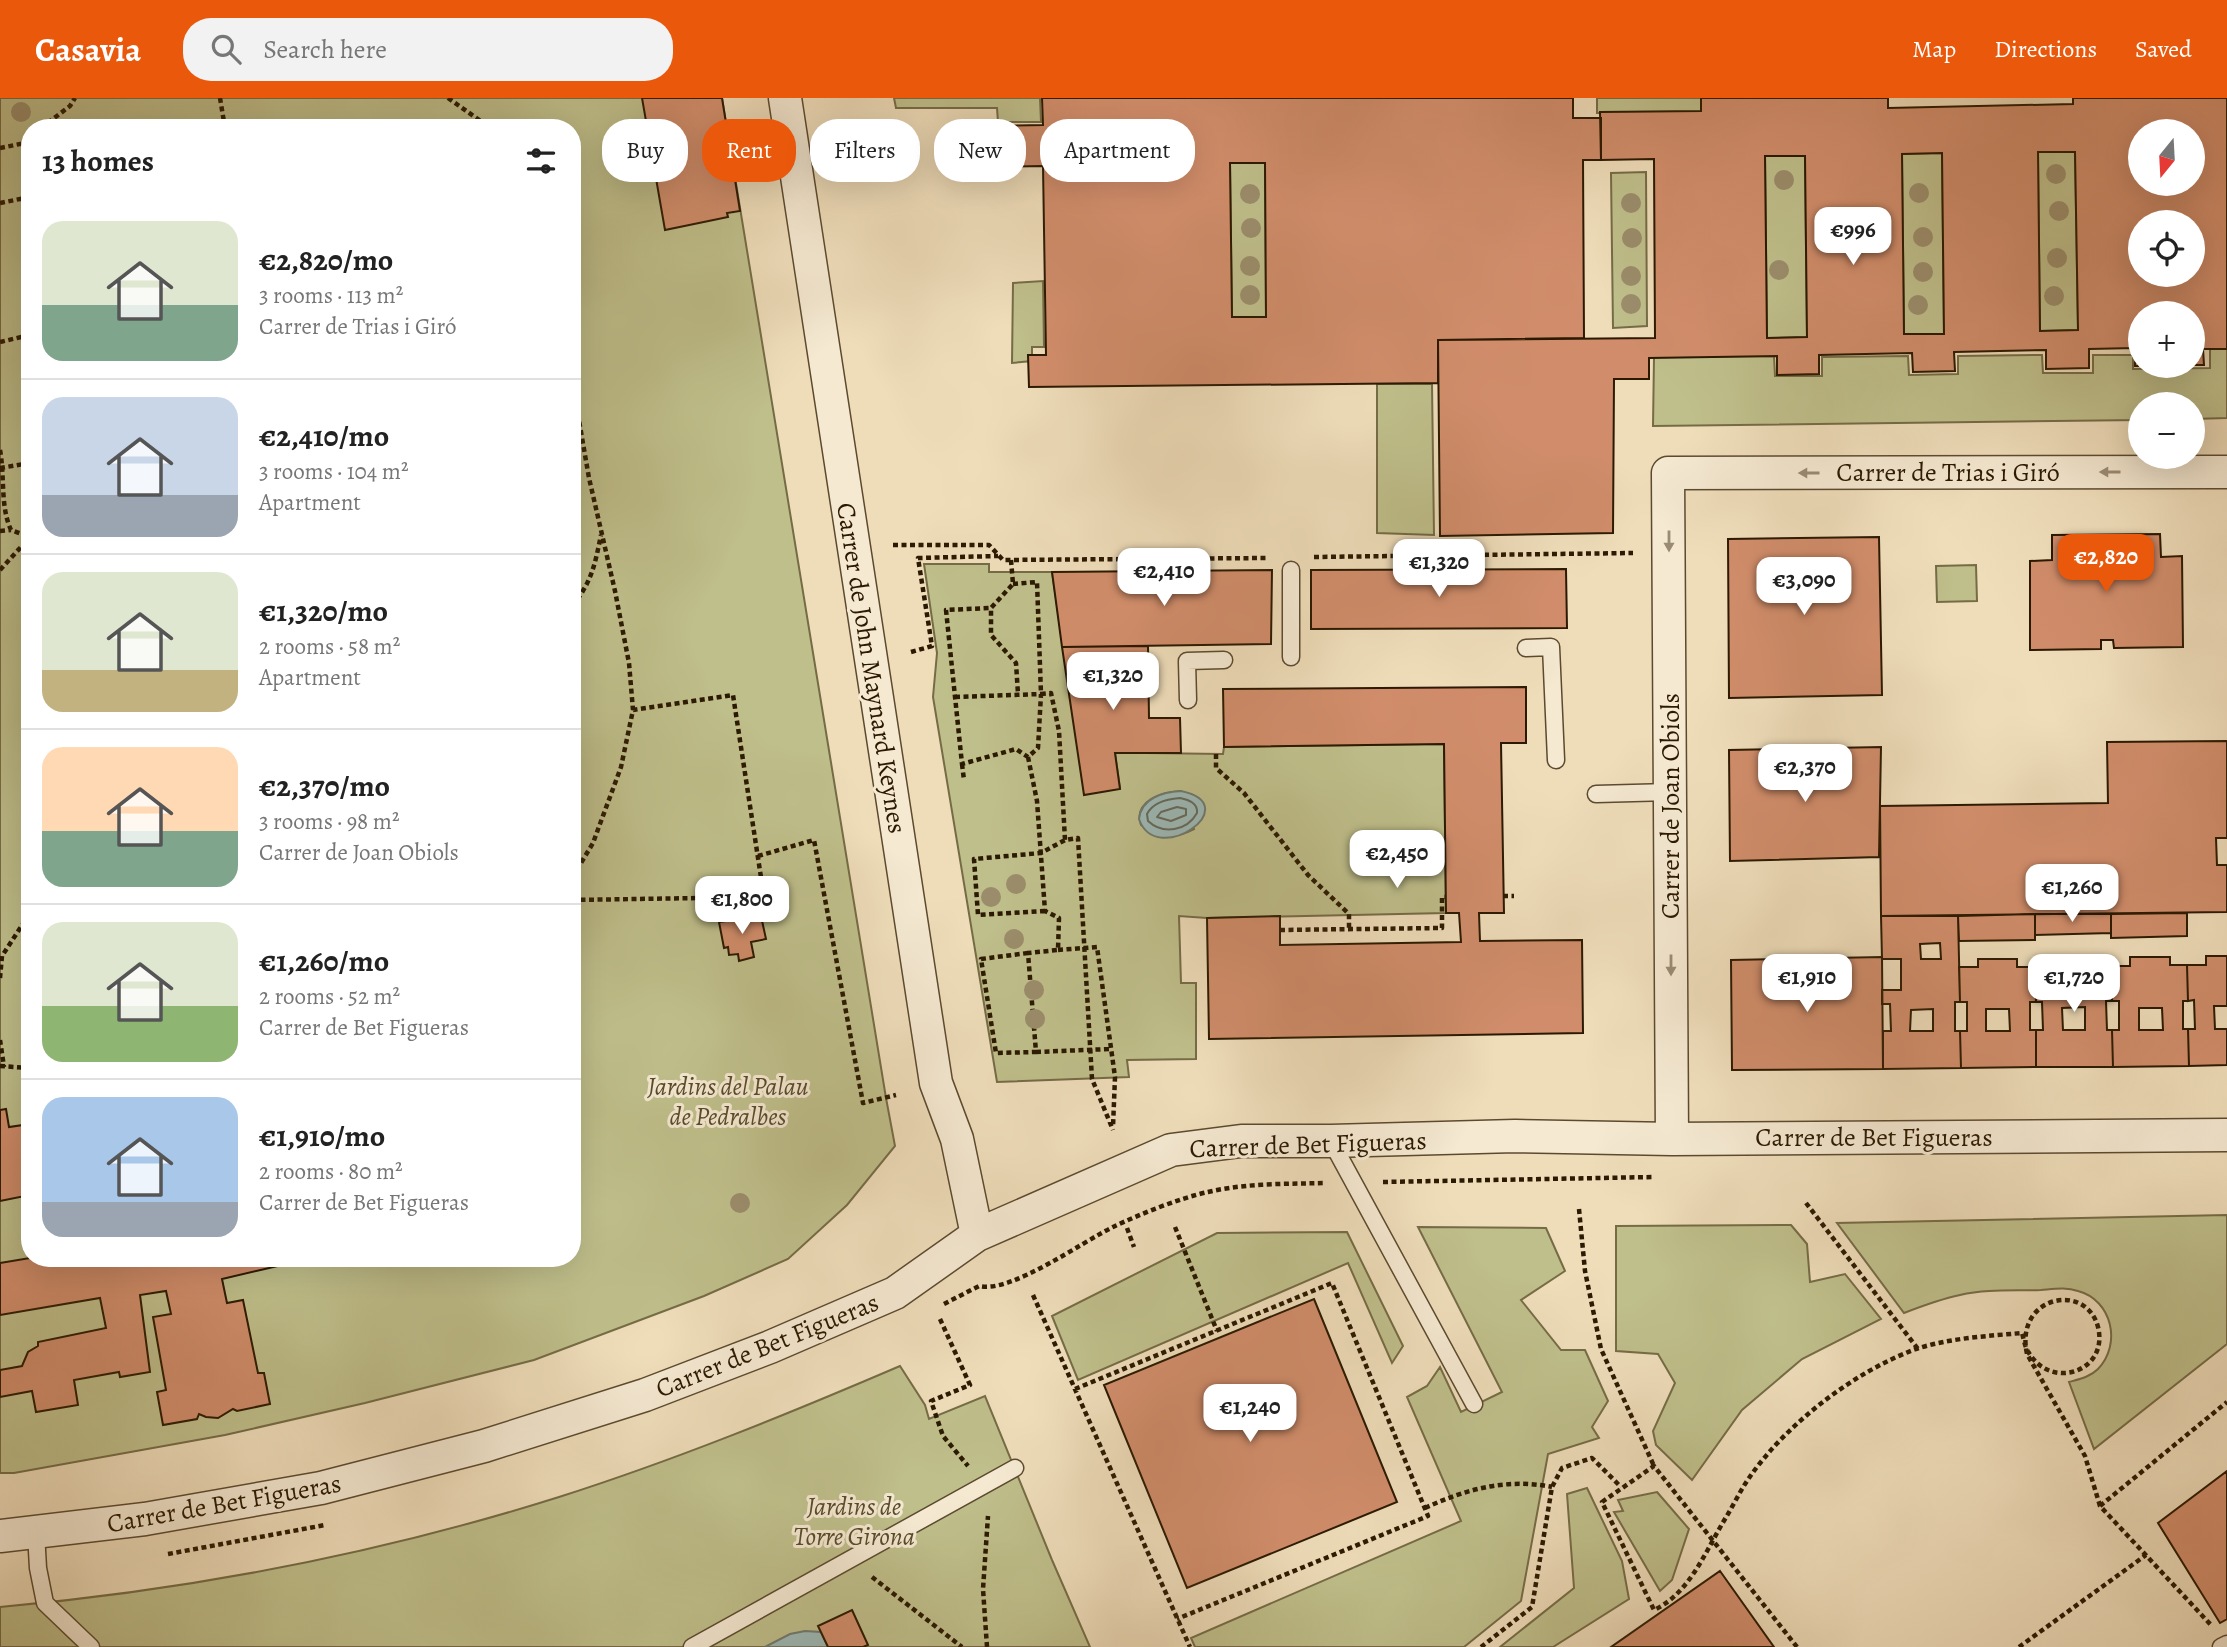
<!DOCTYPE html>
<meta charset="utf-8">
<style>
body{margin:0;font-family:Alegreya,serif;background:#f2f2f2;color:#222;height:100vh;display:flex;flex-direction:column;font-size:26px;white-space:nowrap}
*{box-sizing:border-box;margin:0}
p{font-size:23px;color:#767676}
.icon{flex:none;width:38px;height:38px;fill:none;stroke:currentColor;stroke-width:2;stroke-linecap:round;stroke-linejoin:round}
.map{position:relative;flex:1;overflow:hidden}
.details{position:absolute;left:21px;top:21px;width:560px;height:1148px;display:flex;flex-direction:column;background:#fff;border-radius:28px;box-shadow:0 7px 28px #0002}
.details>*{flex:none}
.banner{position:absolute;left:602px;top:21px;width:665px;height:63px;display:flex;gap:14px}
.needle{width:46px;rotate:198deg}
.controls{position:absolute;left:2128px;top:21px;display:grid;gap:14px}
.controls a{display:grid;place-items:center;width:77px;height:77px;border-radius:50%;background:#fff;box-shadow:0 7px 28px #0002;font-size:35px}
.price{position:absolute;translate:-50% -60px;padding:0 16px;border-radius:14px;background:#fff;color:#222;font-size:23px;line-height:46px;filter:drop-shadow(0 2px 4px #0008)}
.price::after{content:'';position:absolute;left:50%;top:42px;width:21px;height:16px;margin-left:-10px;background:inherit;clip-path:polygon(0 0,100% 0,50% 100%)}
.price.current{background:#ea580c;color:#fff}
ul{padding:0;list-style:none}
li{display:flex;align-items:center;gap:21px;height:175px;padding:0 21px}
li+li{border-top:2px solid #e0e0e0}
li span{display:grid;place-items:center;flex:none;width:196px;height:140px;border-radius:21px;color:#555}
li>.icon{margin-inline-start:auto}
span .icon{width:84px;height:84px;fill:#fffc;stroke-width:1}
li b{font-size:30px}
h2{display:flex;justify-content:space-between;align-items:center;height:84px;padding:0 21px;font-size:30px}
.pill{padding:0 24px;border-radius:28px;background:#fff;box-shadow:0 7px 28px #0002;font-size:24px;line-height:63px}
.pill.current{background:#ea580c;color:#fff}
header{display:flex;align-items:center;gap:42px;box-sizing:border-box;height:98px;padding:0 35px;background:#ea580c;color:#fff}
header strong{font-size:33px}
nav{display:flex;gap:38px;margin-inline-start:auto;font-size:24px}
.search{width:490px;height:63px;background:#f2f2f2;display:flex;align-items:center;gap:18px;box-sizing:border-box;padding:0 24px;border-radius:28px;color:#767676;font-size:26px}
.map>svg:first-child{display:block}
</style>
<header>
<strong>Casavia</strong>
<div class="search"><svg class="icon" aria-label="search" viewBox="0 0 24 24"><circle cx="10" cy="10" r="6"/><path d="M15 15l6 6"/></svg>Search here</div>
<nav><a>Map</a><a>Directions</a><a>Saved</a></nav>
</header>
<div class="map">
<svg width="2227" height="1549" viewBox="0 0 2227 1549">
<rect width="100%" height="100%" fill="#efddba"/>
<filter id="stains"><feTurbulence type="fractalNoise" baseFrequency=".00286" numOctaves="4"/><feColorMatrix values="0 0 0 0 .2 0 0 0 0 .09 0 0 0 0 .02 0 0 0 .5 -.17"/></filter>
<radialGradient id="worn" r=".72"><stop offset=".6" stop-color="#630" stop-opacity="0"/><stop offset="1" stop-color="#630" stop-opacity=".3"/></radialGradient>
<path fill="#bfbf8b" stroke="#756c46" stroke-width="2" fill-rule="evenodd" d="M0,0H722L886,1000L895,1048L847,1107L788,1161L704,1198L534,1262L365,1305L225,1337L14,1375H0ZM30,30H572V1160H30Z
M894,0H1040L1041,24H998L997,10H896Z
M1597,0H1702V14L1597,15Z
M2038,54H2075L2078,232L2040,233Z
M1942,55L1944,236H1904L1902,56Z
M1765,58H1805L1807,239L1767,240Z
M1230,65H1265L1266,219H1232Z
M1646,74L1647,228L1613,230L1611,75Z
M1043,183L1044,249H1032V263L1012,265L1013,185Z
M2210,251H2227V320L2193,321V306H2140V322L1653,328L1654,259L1774,258L1775,278H1822V259L1908,258L1909,277L1958,276V258L2042,257L2043,275H2093V257H2133V271L2210,270Z
M1377,286H1432L1434,437L1377,435Z
M924,466H989V474H1052L1085,696L1120,690L1115,655L1146,653V655L1223,656L1224,649L1444,646L1446,815L1207,820L1179,818L1181,885H1196V961L1127,962L1129,979L997,984L933,599L937,555ZM1181,693L1194,731C1173,742 1160,738 1141,727C1133,703 1162,694 1181,693Z
M1976,467L1977,503L1937,504L1936,468Z
M2227,1117V1246L2094,1351L2069,1284C2080,1281 2090,1279 2098,1271C2122,1246 2112,1202 2078,1193C2066,1189 2054,1191 2041,1192C2014,1193 1987,1191 1960,1197C1941,1201 1922,1208 1904,1215L1837,1125Z
M1791,1127L1807,1146L1810,1184L1845,1176L1881,1221L1802,1261L1742,1312L1692,1382L1656,1347L1653,1333L1675,1285L1658,1256L1616,1253V1128Z
M1418,1129L1546,1130L1565,1173L1521,1202L1561,1252H1585L1608,1303L1592,1329L1599,1340L1548,1356L1521,1503L1464,1549H1195L1191,1540L1461,1423L1407,1299L1427,1288L1440,1269L1461,1314L1502,1294Z
M1347,1134L1403,1248L1392,1265L1348,1165L1078,1282L1052,1218L1217,1135Z
M900,1268L925,1307L929,1321L985,1298L1052,1462L1090,1549H0V1509C189,1492 378,1456 559,1399C675,1362 788,1316 900,1268Z
M1587,1390L1622,1463L1629,1501L1553,1549H1500L1574,1490L1567,1396Z
M1657,1394L1689,1431L1672,1482L1660,1493L1614,1414L1623,1413L1618,1402Z"/>
<path fill="#9dbab8" stroke="#6f7a6f" stroke-width="2" d="M1181,693C1248,707 1156,771 1139,721C1141,700 1163,694 1181,693Z
M805,1533L821,1534L828,1549H765L790,1536Z"/>
<g fill="none" stroke-linecap="round" stroke-linejoin="round">
<path stroke="#646a5c" stroke-width="2" d="M1180,700C1189,702 1198,705 1197,715C1187,733 1163,737 1148,723L1147,716C1153,704 1167,701 1180,700Z
M1177,709L1186,711V717L1171,723L1157,719L1161,714Z"/>
</g>
<path fill="#d18d6b" stroke="#2b1901" stroke-width="2" fill-rule="evenodd" d="M642,0H722L740,113L727,115L728,119L665,132Z
M1042,0H1573V20H1601V62H1583L1584,240L1438,242V285L1029,289L1028,257H1046L1043,68L993,69V28L1043,27ZM1230,65H1265L1266,219H1232Z
M1701,0H1888V10L2073,6V0H2227V251H2203L2204,267H2193V215H2140V268H2135V250L2089,251V270L2046,271V252L1954,254L1955,273L1913,274L1912,255L1819,257V276L1777,277V258L1649,260V281H1614L1613,435L1440,438L1438,242L1655,240L1654,61L1601,62L1600,14L1701,13ZM2140,33H2193V86H2140ZM2038,54H2075L2078,232L2040,233ZM1942,55L1944,236H1904L1902,56ZM1765,58H1805L1807,239L1767,240ZM2140,124H2193V177H2140Z
M2160,436L2161,459L2182,458L2183,549L2114,550L2113,542H2101V551L2030,552V463L2052,462V437Z
M1879,439L1882,597L1729,600L1728,441Z
M1566,471L1567,530L1311,531V472Z
M1272,472L1271,546L1062,549L1052,474Z
M1148,548L1149,620H1180L1181,655H1115L1120,691L1084,697L1062,549Z
M1526,589V645H1501L1504,815H1479L1480,843L1582,842L1583,935L1209,941L1207,820L1280,818V847L1461,844L1459,815H1446L1444,646L1224,649L1223,591Z
M2227,643V740H2216L2217,767H2227V814L1881,818L1880,708L2108,705L2107,644Z
M1881,649L1879,759L1730,763L1729,652Z
M2187,815V838L2111,840V816Z
M2035,816V842L1959,843L1958,818Z
M2035,816H2111V835L2035,837Z
M761,818L766,841L751,844L754,859L739,863L738,856L729,857L728,849L724,850L719,824Z
M1881,818H1958L1960,904H1955V933H1960L1961,970L1883,971V933H1891L1890,906H1882V892H1901V861H1882ZM1940,845L1941,861H1921L1920,846ZM1933,911V933H1910L1911,912Z
M2206,858H2227V908H2214L2215,931H2227V967L2189,968L2188,931H2195L2194,902L2188,903L2187,867H2206Z
M1882,859L1883,971L1732,972L1731,862Z
M2130,859H2170V867H2187L2188,903H2183V931H2188L2189,968L2113,969L2112,932H2119V903H2112V868H2130ZM2139,910H2162L2163,932H2139Z
M2053,860H2094L2093,868H2112V903H2106L2107,932H2112L2113,969H2036V932H2043L2042,904H2036L2035,869H2053ZM2085,909V932H2063L2062,910Z
M1978,861H2017V869H2035L2036,904H2030V932H2036V969L1961,970L1960,933H1967V904H1960L1959,869H1978ZM1986,911H2009L2010,933H1986Z
M6,1011L9,1029L30,1026V1097L0,1103V1012Z
M30,1160H312L222,1181L227,1205L243,1202L258,1275H264L270,1306L237,1313L233,1311L218,1320L206,1319L199,1316L197,1321L163,1327L157,1294L166,1292L153,1219L171,1216L166,1193L140,1197L150,1274L120,1279L119,1274L74,1282L78,1307L36,1314L32,1293L0,1299V1272L22,1268L28,1254L38,1248V1244L106,1230L100,1200L0,1217V1165Z
M1314,1201L1397,1404L1187,1490L1104,1287Z
M2227,1373V1521L2220,1525L2158,1425Z
M1720,1473L1774,1549H1611Z
M852,1512L868,1547L863,1549H828L818,1528Z"/>
<g fill="none" stroke-linecap="round" stroke-linejoin="round">
<defs>
<path id="service" d="M1526,550L1551,549L1556,662
M1291,559V472
M1188,602L1187,563L1224,562
M1596,696L1670,694
M1331,1043L1474,1306
M36,1435L38,1470L45,1505L91,1549
M692,1549L1015,1370
M2221,1549L2227,1546"/>
<path id="minor" d="M785,0L936,985L957,1041L977,1137
M1672,1041L1668,375L2227,374
M0,1438L145,1421L321,1390L484,1348L645,1297L770,1249L895,1195L977,1137L1171,1052L1241,1043H1331L1515,1038L1672,1041L2227,1037"/>
</defs>
<use href="#service" stroke="#5c4a2f" stroke-width="19"/>
<use href="#minor" stroke="#5c4a2f" stroke-width="35"/>
<path stroke="#2b1901" stroke-width="4.5" stroke-dasharray="5 3.5" stroke-linecap="butt" d="M220,0L225,30
M448,0L482,24L486,30
M41,30L70,8L75,0
M30,48L27,60L30,75
M0,50L30,44
M0,105L30,99
M0,244L30,237
M572,282L589,380L615,493L629,565L633,612L621,669L593,745L572,780
M0,352C5,379 0,408 11,432L30,439
M0,370L30,365
M0,433L11,432
M893,447H989L1003,462L1267,460
M1314,459L1633,455
M1011,462L1013,486L991,510V537L1016,565L1018,596
M0,472L30,439
M1013,486L1037,484L1041,596L1051,595L1059,633L1065,742
M572,508C592,484 595,466 601,437
M911,554L932,548L918,460L998,458
M955,599L1041,596L1038,650L1028,659L1016,651L962,666L946,512L991,510
M1216,656V670L1244,695L1308,777L1349,816V831
M1028,659L1037,703L1045,813L1059,820L1058,852L1028,855L1036,954L996,955L981,861L1028,855
M962,666L964,682
M758,758L814,742L863,1005L896,997
M1503,798H1514
M572,802L764,799L733,597L633,612
M1045,813L978,817L974,761L1041,755L1065,742L1078,740L1092,981L1113,1032
M1280,832L1442,830V799H1446
M1058,852L1097,849L1115,979L1113,1029
M0,880L2,858L30,815
M0,942L4,969
M1036,954L1110,951
M0,968L30,970
M1383,1084L1654,1079
M1806,1105L1918,1251
M1579,1111L1585,1173L1601,1251L1654,1368
M1175,1129L1217,1233
M1127,1130L1134,1149
M1033,1197L1190,1549
M944,1206L979,1188C1010,1196 1082,1144 1113,1129C1140,1116 1180,1100 1208,1094C1246,1085 1287,1086 1325,1085
M940,1221L970,1287L931,1303L943,1338L968,1368
M1075,1291L1332,1185L1428,1418L1177,1521
M2100,1408L2227,1304
M1425,1410C1466,1391 1507,1380 1552,1389
M168,1456L325,1427
M872,1479L962,1549
M987,1549L983,1491L988,1418
M1481,1549L1532,1509L1552,1389L1562,1370L1592,1360L1621,1389
M1797,1549L1654,1368L1602,1404L1654,1512C1690,1495 1705,1454 1725,1421C1733,1408 1740,1393 1749,1380C1786,1326 1855,1273 1916,1251C1949,1240 1988,1238 2022,1235C2024,1242 2025,1250 2029,1255C2052,1293 2109,1273 2098,1229C2086,1183 2014,1198 2027,1256L2085,1358L2100,1408L2211,1527
M2019,1549L2146,1457"/>
<use href="#service" stroke="#f5e9d2" stroke-width="16"/>
<use href="#minor" stroke="#f5e9d2" stroke-width="32"/>
</g>
<g fill="#9b8d6b">
<circle cx="21" cy="14" r="10"/>
<circle cx="2056" cy="76" r="10"/>
<circle cx="1784" cy="82" r="10"/>
<circle cx="1919" cy="95" r="10"/>
<circle cx="1250" cy="96" r="10"/>
<circle cx="1631" cy="105" r="10"/>
<circle cx="2059" cy="113" r="10"/>
<circle cx="1251" cy="130" r="10"/>
<circle cx="1923" cy="139" r="10"/>
<circle cx="1632" cy="140" r="10"/>
<circle cx="2057" cy="160" r="10"/>
<circle cx="1250" cy="168" r="10"/>
<circle cx="1779" cy="172" r="10"/>
<circle cx="1923" cy="174" r="10"/>
<circle cx="1631" cy="178" r="10"/>
<circle cx="1250" cy="197" r="10"/>
<circle cx="2054" cy="198" r="10"/>
<circle cx="1631" cy="206" r="10"/>
<circle cx="1918" cy="207" r="10"/>
<circle cx="1016" cy="786" r="10"/>
<circle cx="991" cy="799" r="10"/>
<circle cx="1014" cy="841" r="10"/>
<circle cx="1034" cy="892" r="10"/>
<circle cx="1035" cy="921" r="10"/>
<circle cx="740" cy="1105" r="10"/>
</g>
<defs><path id="oneway-solid" d="M-6-.8H1V-3.2L6.5 0L1 3.2V.8H-6Z" transform="scale(1.75)"/></defs>
<g fill="#9a8b74">
<use href="#oneway-solid" transform="translate(2110 374) rotate(180)"/>
<use href="#oneway-solid" transform="translate(1809 375) rotate(180)"/>
<use href="#oneway-solid" transform="translate(1669 443) rotate(90)"/>
<use href="#oneway-solid" transform="translate(1671 867) rotate(90)"/>
</g>
<g text-anchor="middle" stroke-width="6" stroke-linejoin="round" paint-order="stroke">
<g font-size="26" fill="#2b1901" stroke="#f5e9d2">
<text x="1948" y="383">Carrer de Trias i Giró</text>
<text transform="translate(872 570) rotate(81)" y="9">Carrer de John Maynard Keynes</text>
<text transform="translate(1670 708) rotate(-90)" y="9">Carrer de Joan Obiols</text>
<text x="1874" y="1048">Carrer de Bet Figueras</text>
<text transform="translate(1308 1046) rotate(-2)" y="9">Carrer de Bet Figueras</text>
<text transform="translate(767 1247) rotate(-22)" y="9">Carrer de Bet Figueras</text>
<text transform="translate(224 1405) rotate(-10)" y="9">Carrer de Bet Figueras</text>
</g>
<g font-size="26" font-style="italic" fill="#574b2a" stroke="#f5e9d2">
<text x="728" y="997">Jardins del Palau<tspan x="728" dy="30">de Pedralbes</tspan></text>
<text x="854" y="1417">Jardins de<tspan x="854" dy="30">Torre Girona</tspan></text>
</g>
</g>
<rect width="100%" height="100%" filter="url(#stains)"/>
<rect width="100%" height="100%" fill="url(#worn)"/>
</svg>
<div class="controls">
<a><svg class="needle" viewBox="-14 -14 28 28"><path d="M0-13l5 13h-10z" fill="#e53935"/><path d="M0 13l5-13h-10z" fill="#767676"/></svg></a>
<a><svg class="icon" aria-label="locate" viewBox="0 0 24 24"><circle cx="12" cy="12" r="6"/><path d="M12 2v4M12 18v4M2 12h4M18 12h4"/></svg></a>
<a>+</a>
<a>−</a>
</div>
<b class="price" style="left:1853px;top:169px">€996</b>
<b class="price current" style="left:2106px;top:496px">€2,820</b>
<b class="price" style="left:1439px;top:501px">€1,320</b>
<b class="price" style="left:1164px;top:510px">€2,410</b>
<b class="price" style="left:1804px;top:519px">€3,090</b>
<b class="price" style="left:1113px;top:614px">€1,320</b>
<b class="price" style="left:1805px;top:706px">€2,370</b>
<b class="price" style="left:1397px;top:792px">€2,450</b>
<b class="price" style="left:2072px;top:826px">€1,260</b>
<b class="price" style="left:742px;top:838px">€1,800</b>
<b class="price" style="left:1807px;top:916px">€1,910</b>
<b class="price" style="left:2074px;top:916px">€1,720</b>
<b class="price" style="left:1250px;top:1346px">€1,240</b>
<div class="banner">
<a class="pill">Buy</a>
<a class="pill current">Rent</a>
<a class="pill">Filters</a>
<a class="pill">New</a>
<a class="pill">Apartment</a>
</div>
<section class="details">
<h2>13 homes<svg class="icon" aria-label="filters" viewBox="0 0 24 24"><path d="M4 7h16M4 17h16"/><circle cx="9" cy="7" r="2"/><circle cx="15" cy="17" r="2"/></svg></h2>
<ul>
<li><span style="background:linear-gradient(#dfe7d0 60%,#7fa58c 0)"><svg class="icon" aria-label="home" viewBox="0 0 24 24"><path d="M3 11l9-7 9 7M6 9v11h12V9"/></svg></span><div><b>€2,820/mo</b><p>3 rooms · 113 m²</p><p>Carrer de Trias i Giró</p></div></li>
<li><span style="background:linear-gradient(#c9d6e8 70%,#9aa5b1 0)"><svg class="icon" aria-label="home" viewBox="0 0 24 24"><path d="M3 11l9-7 9 7M6 9v11h12V9"/></svg></span><div><b>€2,410/mo</b><p>3 rooms · 104 m²</p><p>Apartment</p></div></li>
<li><span style="background:linear-gradient(#dfe7d0 70%,#c2b280 0)"><svg class="icon" aria-label="home" viewBox="0 0 24 24"><path d="M3 11l9-7 9 7M6 9v11h12V9"/></svg></span><div><b>€1,320/mo</b><p>2 rooms · 58 m²</p><p>Apartment</p></div></li>
<li><span style="background:linear-gradient(#ffd9b3 60%,#7fa58c 0)"><svg class="icon" aria-label="home" viewBox="0 0 24 24"><path d="M3 11l9-7 9 7M6 9v11h12V9"/></svg></span><div><b>€2,370/mo</b><p>3 rooms · 98 m²</p><p>Carrer de Joan Obiols</p></div></li>
<li><span style="background:linear-gradient(#dfe7d0 60%,#8fb573 0)"><svg class="icon" aria-label="home" viewBox="0 0 24 24"><path d="M3 11l9-7 9 7M6 9v11h12V9"/></svg></span><div><b>€1,260/mo</b><p>2 rooms · 52 m²</p><p>Carrer de Bet Figueras</p></div></li>
<li><span style="background:linear-gradient(#a9c7e8 75%,#9aa5b1 0)"><svg class="icon" aria-label="home" viewBox="0 0 24 24"><path d="M3 11l9-7 9 7M6 9v11h12V9"/></svg></span><div><b>€1,910/mo</b><p>2 rooms · 80 m²</p><p>Carrer de Bet Figueras</p></div></li>
</ul>
</section>
</div>
